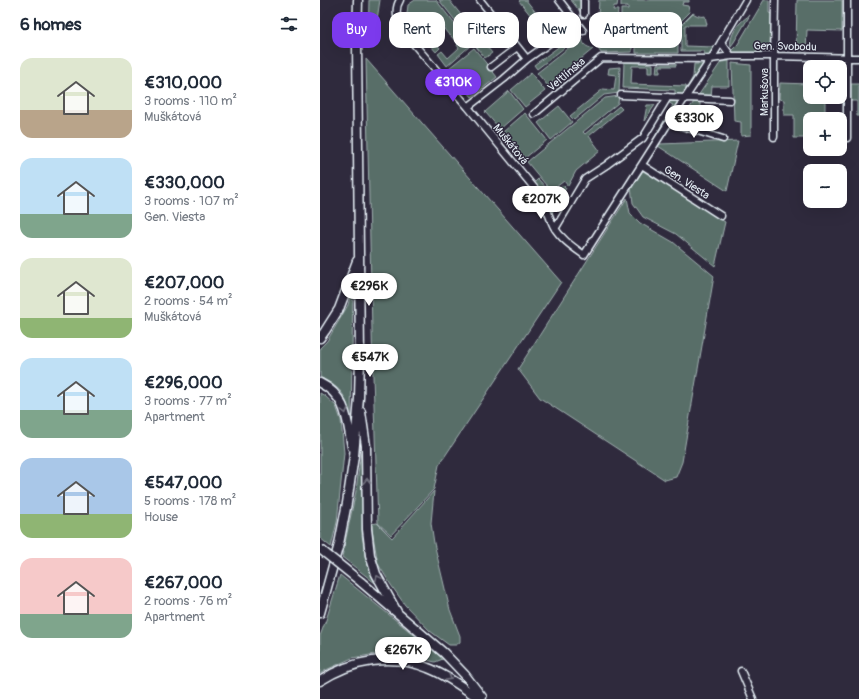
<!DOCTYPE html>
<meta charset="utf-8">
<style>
body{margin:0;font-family:Pangolin,sans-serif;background:#f6f6f7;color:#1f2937;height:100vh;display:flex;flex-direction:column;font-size:15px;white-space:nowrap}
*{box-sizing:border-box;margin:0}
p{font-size:13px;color:#747a83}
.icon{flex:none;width:22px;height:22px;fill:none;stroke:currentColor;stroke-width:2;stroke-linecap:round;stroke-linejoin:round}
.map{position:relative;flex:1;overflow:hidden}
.sheet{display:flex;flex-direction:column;background:#fff;width:320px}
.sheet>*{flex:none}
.banner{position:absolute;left:12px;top:12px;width:380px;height:36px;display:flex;gap:8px}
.buttons{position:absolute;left:483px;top:60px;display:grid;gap:8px}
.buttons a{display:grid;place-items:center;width:44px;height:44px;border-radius:8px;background:#fff;box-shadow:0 4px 16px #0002;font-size:20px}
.price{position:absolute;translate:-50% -34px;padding:0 9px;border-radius:14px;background:#fff;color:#222;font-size:13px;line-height:26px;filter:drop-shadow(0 1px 2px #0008)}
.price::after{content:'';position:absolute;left:50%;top:24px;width:12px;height:9px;margin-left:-6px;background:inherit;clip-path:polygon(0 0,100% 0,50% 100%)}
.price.current{background:#7c3aed;color:#fff}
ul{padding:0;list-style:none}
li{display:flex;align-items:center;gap:12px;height:100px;padding:0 20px}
li span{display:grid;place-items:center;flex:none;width:112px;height:80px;border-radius:12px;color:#555}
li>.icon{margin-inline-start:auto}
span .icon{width:48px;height:48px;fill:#fffc;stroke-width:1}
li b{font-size:17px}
h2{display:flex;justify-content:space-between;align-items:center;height:48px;padding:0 20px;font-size:17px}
.tag{padding:0 14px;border-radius:12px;background:#fff;box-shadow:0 4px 16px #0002;font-size:14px;line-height:36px}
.tag.current{background:#7c3aed;color:#fff}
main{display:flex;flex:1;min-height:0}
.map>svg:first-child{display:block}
</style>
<main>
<section class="sheet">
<h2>6 homes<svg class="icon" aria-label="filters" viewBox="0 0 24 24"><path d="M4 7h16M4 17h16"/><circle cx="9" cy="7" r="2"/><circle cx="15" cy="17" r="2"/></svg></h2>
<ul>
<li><span style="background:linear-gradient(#dfe7d0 65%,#b9a48a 0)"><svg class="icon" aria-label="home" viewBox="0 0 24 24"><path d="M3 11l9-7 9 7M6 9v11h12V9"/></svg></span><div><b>€310,000</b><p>3 rooms · 110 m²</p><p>Muškátová</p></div></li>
<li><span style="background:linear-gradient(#bfe0f5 70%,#7fa58c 0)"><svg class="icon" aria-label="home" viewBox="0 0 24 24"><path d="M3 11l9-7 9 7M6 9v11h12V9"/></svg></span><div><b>€330,000</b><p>3 rooms · 107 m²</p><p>Gen. Viesta</p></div></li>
<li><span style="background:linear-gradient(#dfe7d0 75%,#8fb573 0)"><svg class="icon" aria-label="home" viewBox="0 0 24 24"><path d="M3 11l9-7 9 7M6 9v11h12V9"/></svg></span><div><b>€207,000</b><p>2 rooms · 54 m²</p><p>Muškátová</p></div></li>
<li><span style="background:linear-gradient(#bfe0f5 65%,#7fa58c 0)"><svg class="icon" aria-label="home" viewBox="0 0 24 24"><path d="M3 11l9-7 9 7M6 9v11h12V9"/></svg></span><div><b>€296,000</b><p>3 rooms · 77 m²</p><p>Apartment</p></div></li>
<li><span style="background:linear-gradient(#a9c7e8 70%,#8fb573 0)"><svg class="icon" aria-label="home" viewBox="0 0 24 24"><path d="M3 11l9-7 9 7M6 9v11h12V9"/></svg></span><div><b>€547,000</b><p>5 rooms · 178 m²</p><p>House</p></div></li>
<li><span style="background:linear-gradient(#f6c9c9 70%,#7fa58c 0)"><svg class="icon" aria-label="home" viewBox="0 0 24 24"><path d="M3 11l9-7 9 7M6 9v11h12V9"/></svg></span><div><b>€267,000</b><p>2 rooms · 76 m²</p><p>Apartment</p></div></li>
</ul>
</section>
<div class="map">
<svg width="539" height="699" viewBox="0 0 539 699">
<rect width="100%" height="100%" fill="#2f2a3d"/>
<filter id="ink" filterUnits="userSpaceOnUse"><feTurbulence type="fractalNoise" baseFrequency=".025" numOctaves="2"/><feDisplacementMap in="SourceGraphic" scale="8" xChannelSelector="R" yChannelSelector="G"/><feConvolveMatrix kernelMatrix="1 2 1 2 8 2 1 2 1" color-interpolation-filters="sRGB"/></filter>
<g filter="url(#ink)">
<path fill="#596e68" stroke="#a0b0b0" d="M49,0H60L53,46L48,43Z
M95,0H116L151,45L127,66L118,54L122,51L128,58L139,48L137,45L138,44L130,35H129L124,29L125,27L118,19L116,20L113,16L101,26L107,33L103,37L89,19L87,13L88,5Z
M119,0H129L172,53L165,58Z
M200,0H206L228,28L224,32L199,1Z
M251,0H262L261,13Z
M279,0H298L297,6H294L293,10H298L297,22L270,21V17H278Z
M301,0H369V2H363L362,5L368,6L370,12L359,23L301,22V9H308V6H301Z
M444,0H449V13L452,14V53L414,54L412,50L418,44Z
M477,0H522V31L487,30L486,51L476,50Z
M373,13C377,16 381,17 385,16L387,25H365V46L394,47L389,54H384V51H361V25Z
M430,15L414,42L411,46C409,39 415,28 420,23C423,20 427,17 430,15Z
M283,25L313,26L312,37H306V41H312V52L281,53L277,47C287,42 290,34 283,25Z
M316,25L358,26V53H316V41H325V38L316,37Z
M110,36L120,48L116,52L106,40Z
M262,37C263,46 266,46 273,49L228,86L217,73Z
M241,45L244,48L217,69L214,65Z
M154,48L177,77L152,97L129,68Z
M46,59L241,282L119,465L114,489L71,535L58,523L53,376Z
M409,61V86H392L391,97L378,96L401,62Z
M304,62L333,64V73H328V66H312L311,84L366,86V89L373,77L374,64H383L367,91L366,90L365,95L355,94V90L303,88Z
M412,63L431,65V135L421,136V122L414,121Z
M337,64H356V66H340V73H336Z
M300,67L299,93L284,95L254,120L250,116L283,89L294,90L296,75L288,74L289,68Z
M211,73L225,91L205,107L191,90Z
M460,83L490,84V97H505V119H490V138H474V115H464V100L459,99Z
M531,84H539V116H537V101H531Z
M189,91L203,109L180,129L165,112Z
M299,96L298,103L263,132L265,134L299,106L302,109L269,136L280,151L256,171L248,186L244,181L231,191L207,162L285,98Z
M348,99H362L329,148V147L353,105L346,101Z
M374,102H380V108H391L390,111H373V123L363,119V117Z
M327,105H335L324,121Z
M239,106L252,122L231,140L218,123Z
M205,113L227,140L205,158L183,132Z
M418,141L407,191L338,146L340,144Z
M323,171L405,222L395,266L356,234L323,217L313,203L311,187Z
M218,179L230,192L225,196L214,183Z
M243,185L246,188L232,213L228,198Z
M307,198L310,213L320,223L353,242L394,276L362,462L356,477L345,480L220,398L198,369Z
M33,286L31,422C26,395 24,390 0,377V348L7,341L28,305Z
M0,393L5,396L16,406L21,420L24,453L17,522L11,547L0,538Z
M42,444L43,500L42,535L46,561L55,583L22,557L36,491Z
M114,491L111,523L114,543L130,610L140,636V642L136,645H129L110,631L85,605L71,585L58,564L51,524L57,523L72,538Z
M20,575L115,652L123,659L115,662L83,654H56L32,658L6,670L0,674V636L6,620Z"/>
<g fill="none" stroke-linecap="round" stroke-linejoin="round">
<defs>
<path id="street" d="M160,0L207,59
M239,0L263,31
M264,0V14
M527,0V138
M81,29L148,107L220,195C227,205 228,216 234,227C241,239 253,247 264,255L349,122L391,59L426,0
M78,38L81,29C77,20 74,9 80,0
M401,42L411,56
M171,67L197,47
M301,95L410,100
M148,107L184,79L207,59L238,37
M214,114L281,58L391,59L411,56H454L539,58
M349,122L403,139
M454,137V61L455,0
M289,163L323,138L348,97
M322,165L401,216
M235,229L265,179L288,164
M421,671L433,699"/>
<path id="secondary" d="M0,338L5,331L19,309L37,261
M0,383C27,396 27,421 32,447
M41,412L46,446L47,529L50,555L56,574L77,612
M41,582L124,653L145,675L162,697
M0,613L19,544L27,503L34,456L39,398L40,357L37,44L38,0
M0,681C32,660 72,653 108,668C127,675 143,688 160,699"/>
</defs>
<use href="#street" stroke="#e8f1f8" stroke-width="9"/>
<use href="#secondary" stroke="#e8f1f8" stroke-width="11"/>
<use href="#street" stroke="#2f2a3d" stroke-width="6"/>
<use href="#secondary" stroke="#2f2a3d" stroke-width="8"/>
<defs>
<path id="secondary-bridge" d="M0,549L41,582"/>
</defs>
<use href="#secondary-bridge" stroke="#e8f1f8" stroke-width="11" stroke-linecap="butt"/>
<use href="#secondary-bridge" stroke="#2f2a3d" stroke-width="8"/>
</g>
<defs><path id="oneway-chevron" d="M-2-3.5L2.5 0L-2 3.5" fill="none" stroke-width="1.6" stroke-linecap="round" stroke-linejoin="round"/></defs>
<g stroke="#70707e">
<use href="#oneway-chevron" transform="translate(25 411) rotate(75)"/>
<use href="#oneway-chevron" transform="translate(47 481) rotate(-91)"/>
<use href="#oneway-chevron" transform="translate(58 578) rotate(-114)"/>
<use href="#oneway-chevron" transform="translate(129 678) rotate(30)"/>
</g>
</g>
<g text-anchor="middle" stroke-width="3" stroke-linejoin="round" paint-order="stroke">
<g font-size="11" fill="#e8f1f8" stroke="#2f2a3d">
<text transform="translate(465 46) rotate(1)" y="4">Gen. Svobodu</text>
<text transform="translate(246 74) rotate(-40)" y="4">Veltlínska</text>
<text transform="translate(444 92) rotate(-90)" y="4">Markušova</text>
<text transform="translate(191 144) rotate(51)" y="4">Muškátová</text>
<text transform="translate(367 182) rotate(33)" y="4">Gen. Viesta</text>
</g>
</g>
</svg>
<div class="buttons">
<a><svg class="icon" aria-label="locate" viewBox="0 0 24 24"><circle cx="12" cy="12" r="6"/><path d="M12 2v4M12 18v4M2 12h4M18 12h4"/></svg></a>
<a>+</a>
<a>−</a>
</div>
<b class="price current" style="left:133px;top:103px">€310K</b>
<b class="price" style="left:374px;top:139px">€330K</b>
<b class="price" style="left:221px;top:220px">€207K</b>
<b class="price" style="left:49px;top:307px">€296K</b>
<b class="price" style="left:50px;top:378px">€547K</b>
<b class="price" style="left:83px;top:671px">€267K</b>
<div class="banner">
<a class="tag current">Buy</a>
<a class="tag">Rent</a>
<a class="tag">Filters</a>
<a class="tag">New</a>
<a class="tag">Apartment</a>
</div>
</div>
</main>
